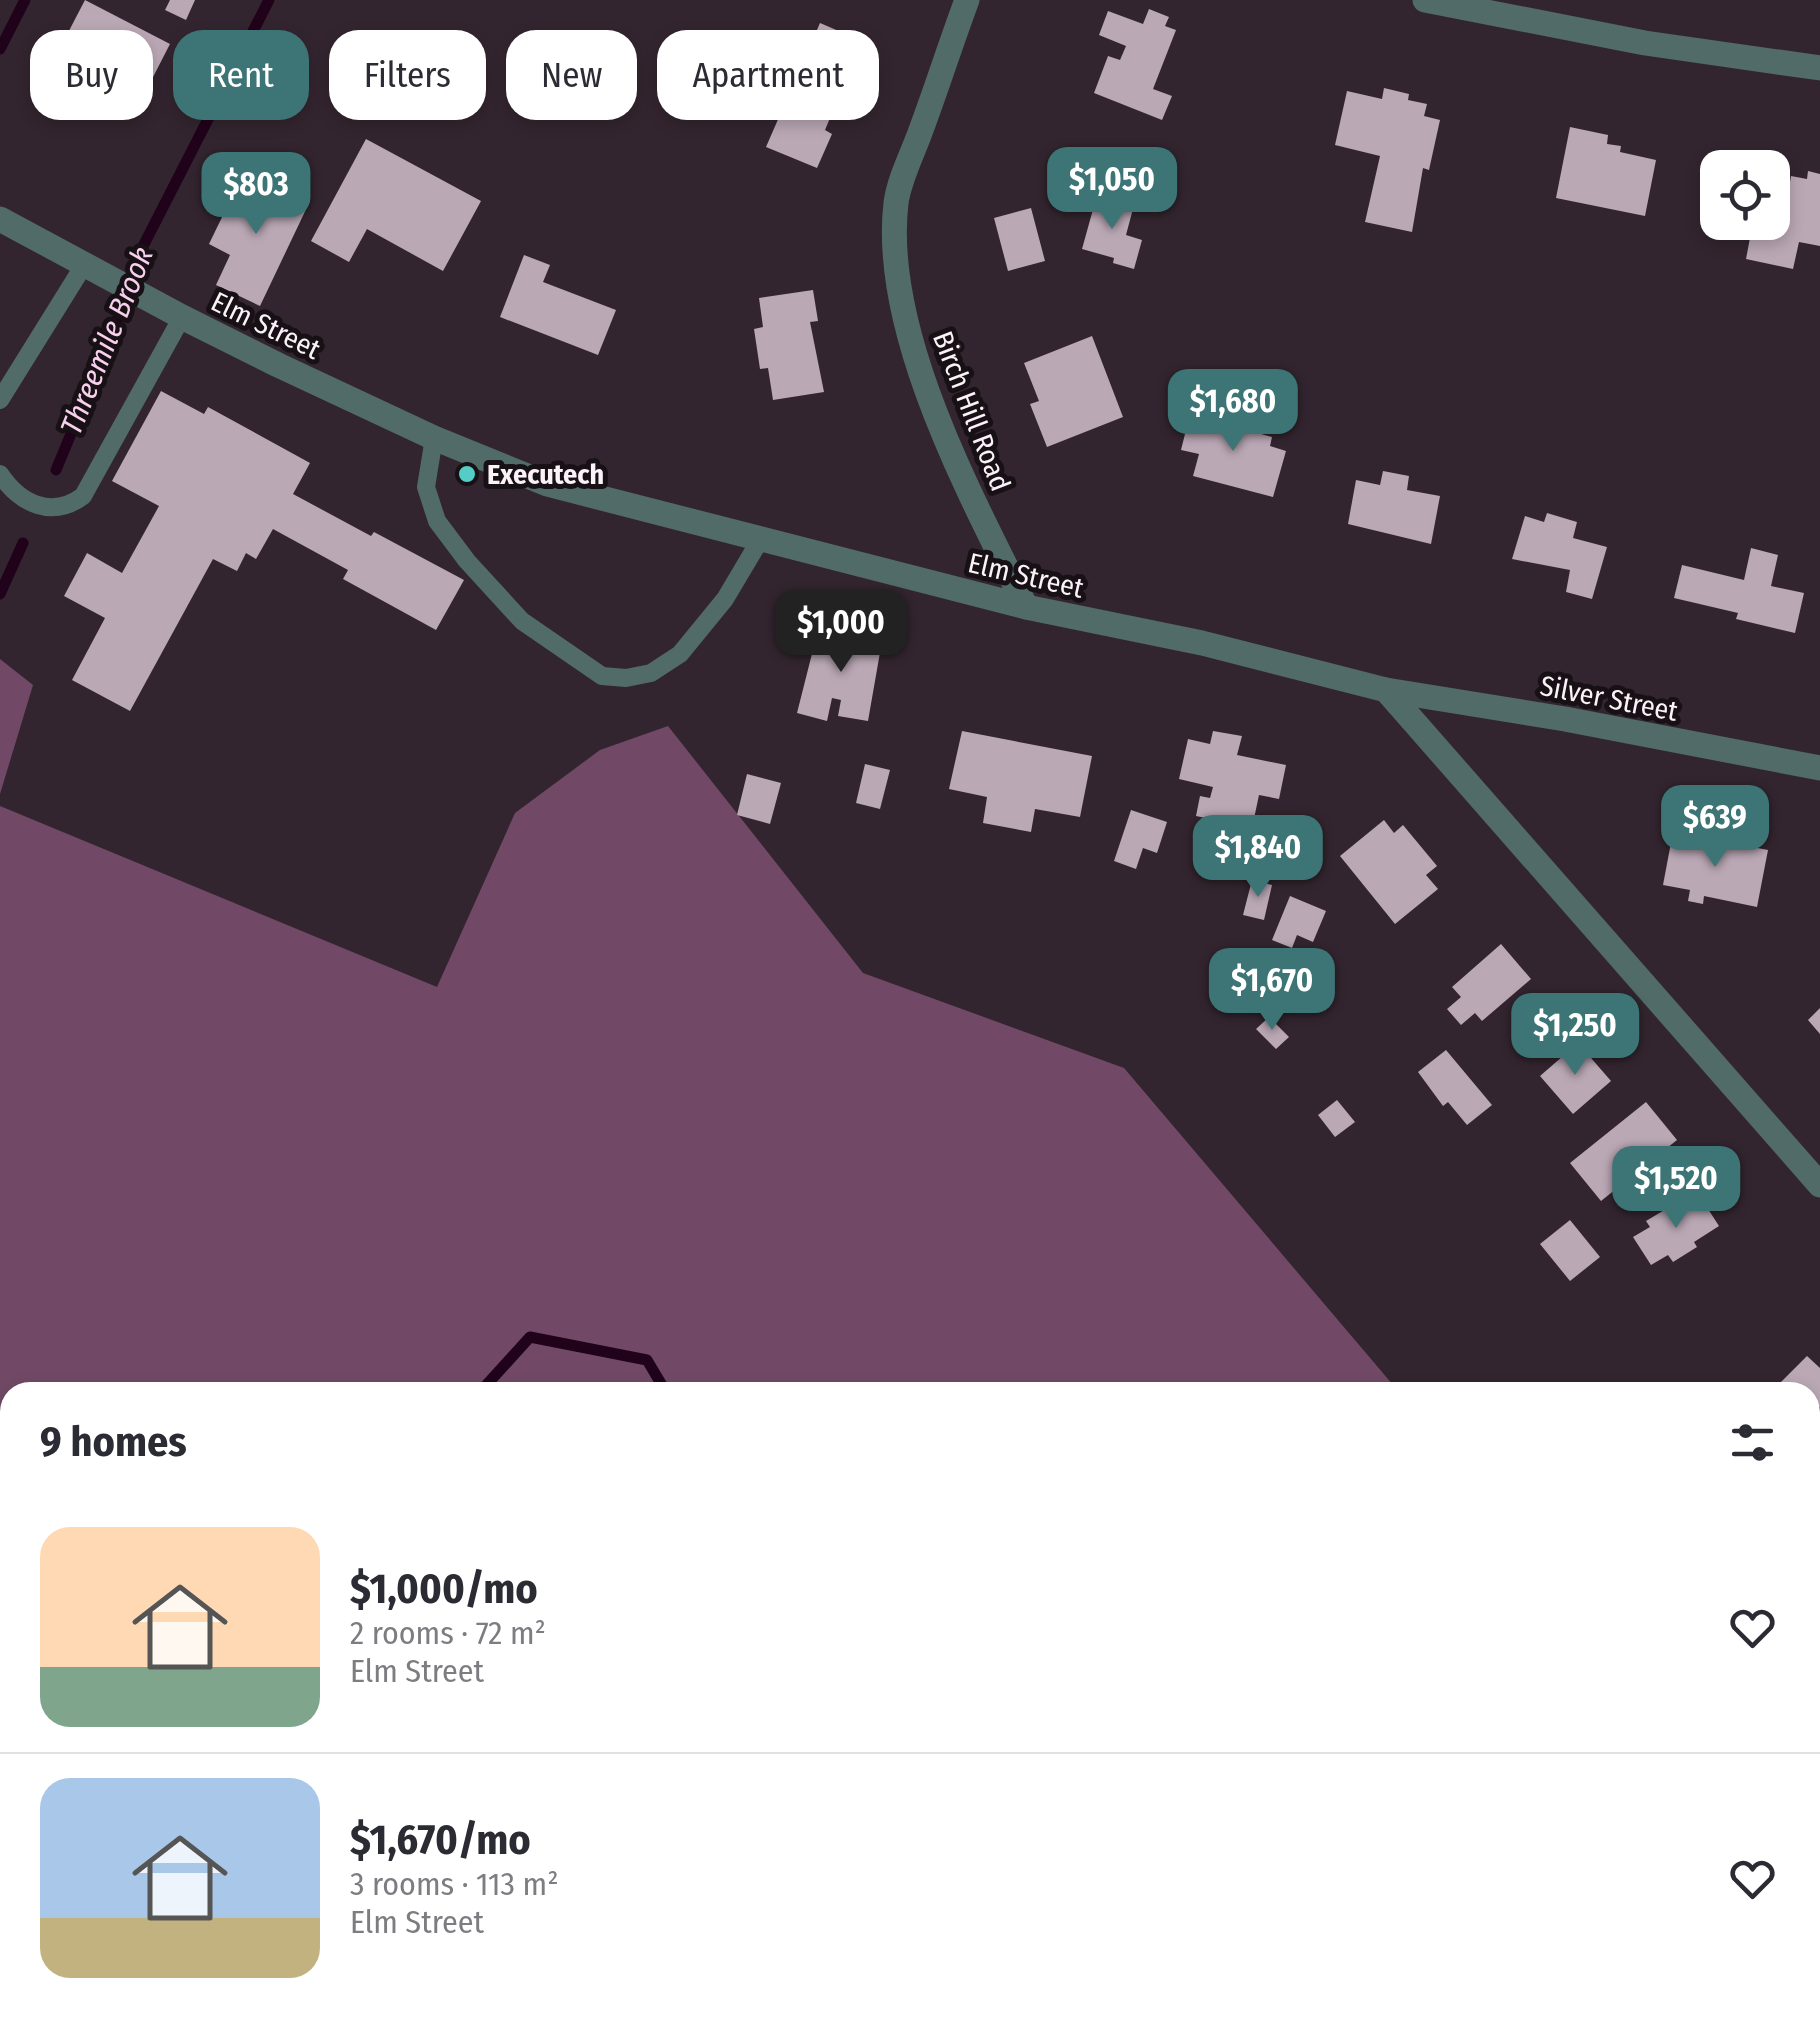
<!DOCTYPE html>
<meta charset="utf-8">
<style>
body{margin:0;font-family:"Fira Sans Condensed",sans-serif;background:#f2f2f3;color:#2b2b33;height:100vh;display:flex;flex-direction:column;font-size:38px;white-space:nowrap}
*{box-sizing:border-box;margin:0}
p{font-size:32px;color:#7c7c81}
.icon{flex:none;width:55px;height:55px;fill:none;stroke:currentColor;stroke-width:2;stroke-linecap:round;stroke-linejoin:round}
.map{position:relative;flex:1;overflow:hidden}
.panel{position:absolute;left:0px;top:1382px;width:1820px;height:642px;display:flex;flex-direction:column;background:#fff;border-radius:30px 30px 0 0;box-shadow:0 5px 15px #0003}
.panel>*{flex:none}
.guide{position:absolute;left:30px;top:30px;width:1000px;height:90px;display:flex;gap:20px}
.buttons{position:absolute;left:1700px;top:150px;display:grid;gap:20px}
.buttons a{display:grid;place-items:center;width:90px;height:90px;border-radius:20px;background:#fff;box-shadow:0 5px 15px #0003;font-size:50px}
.price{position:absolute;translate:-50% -85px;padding:0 22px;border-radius:20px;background:#3d7475;color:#fff;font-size:32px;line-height:65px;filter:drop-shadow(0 2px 5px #0008)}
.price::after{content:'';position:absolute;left:50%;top:60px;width:30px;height:22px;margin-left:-15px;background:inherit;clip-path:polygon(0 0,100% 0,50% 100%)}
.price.current{background:#222;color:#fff}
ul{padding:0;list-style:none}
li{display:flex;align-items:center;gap:30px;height:250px;padding:0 40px}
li+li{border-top:2px solid #e1e1e2}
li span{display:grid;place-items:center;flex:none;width:280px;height:200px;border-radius:30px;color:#555}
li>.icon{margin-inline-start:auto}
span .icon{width:120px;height:120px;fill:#fffc;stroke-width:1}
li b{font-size:42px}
h2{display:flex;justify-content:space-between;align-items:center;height:120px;padding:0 40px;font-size:42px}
.pill{padding:0 35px;border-radius:30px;background:#fff;box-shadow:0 5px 15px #0003;font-size:35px;line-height:90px}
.pill.current{background:#3d7475;color:#fff}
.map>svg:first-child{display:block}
</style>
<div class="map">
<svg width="1820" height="2023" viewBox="0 0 1820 2023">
<rect width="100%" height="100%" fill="#33252f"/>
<path fill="#613e57" d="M0,1471L10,1476V2015H808L816,2023H0Z"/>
<path fill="#714966" d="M0,659L33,685L0,794Z
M668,726L863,973L1124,1068L1399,1392H10V2015H313L311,2023H0V806L437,987L515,813L600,750Z
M808,2015H1793L1795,2023H816Z"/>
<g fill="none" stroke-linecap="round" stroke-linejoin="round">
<path stroke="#21021b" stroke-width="11" d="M0,49L25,0
M56,470L114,330L137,258L269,0
M0,594L23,543
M480,1392L530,1337L647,1360L666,1392
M0,1839H10
M1725,2015L1729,2023"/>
</g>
<path fill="#baa8b5" d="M85,0L170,44L151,81L99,54L93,66L59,50Z
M170,0H195L186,20L165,10Z
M1149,9L1169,17L1165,26L1176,30L1153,89L1172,96L1162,120L1094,93L1108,56L1120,60L1126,46L1099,35L1108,11L1143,24Z
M820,23L862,41L856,55L863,58L851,85L845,82L825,130L832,134L817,168L766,147Z
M1384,88L1409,94L1408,100L1427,104L1424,116L1440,120L1429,170L1423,168L1412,232L1365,222L1380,156L1335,145L1347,91L1382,99Z
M1570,127L1608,135L1607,144L1621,146L1620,152L1656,160L1645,216L1556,198Z
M366,139L481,201L443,271L367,229L349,262L311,241Z
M1808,171L1820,174V246L1799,242L1793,269L1746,259L1753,222H1772V178L1790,182L1791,176L1807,179Z
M242,176L271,191L275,184L310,201L260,306L216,285L230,255L209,244Z
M1097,195L1134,205L1126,235L1142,240L1134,269L1113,263L1114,258L1082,249Z
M1031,208L1045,261L1008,271L994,218Z
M524,255L550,265L543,282L616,310L598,355L500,317Z
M813,290L818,321L810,322L824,392L773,400L768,368L760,369L754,329L763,327L759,298Z
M1092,336L1123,417L1047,447L1030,404L1039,401L1024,363Z
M161,391L204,414L208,407L310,463L293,494L371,536L374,532L464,580L436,630L343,579L348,570L273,529L256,559L246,553L237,571L213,559L130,711L72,680L105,618L64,596L87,553L122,573L159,506L112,481Z
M1215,412L1253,422L1250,431L1272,437L1270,446L1286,451L1273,497L1193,476L1199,454L1181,450L1190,414L1213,420Z
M1383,471L1409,476L1407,490L1440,496L1431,544L1348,524L1356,480L1380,485Z
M1547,513L1577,522L1573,538L1607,547L1592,599L1566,592L1570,570L1512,559L1525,516L1544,522Z
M1751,548L1778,555L1771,586L1804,593L1795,633L1736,619L1738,613L1674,598L1682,565L1744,580Z
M819,626L882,641L868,721L838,716L841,700L832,698L827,721L797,713Z
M962,731L1092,756L1080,817L1035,809L1031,832L983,823L987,797L949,789Z
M1213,731L1242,736L1237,755L1286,765L1279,799L1259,795L1252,828L1196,816L1200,796L1210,798L1213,787L1179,779L1188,739L1210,744Z
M865,764L890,770L880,809L856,803Z
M747,774L781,783L770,824L737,815Z
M1131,810L1167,822L1157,853L1143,848L1136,869L1114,861Z
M1384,820L1394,833L1403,825L1437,866L1426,875L1438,889L1395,924L1340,856Z
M1673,832L1768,850L1757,907L1704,896L1703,904L1688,901L1690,890L1663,885Z
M1252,880L1272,885L1264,920L1243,915Z
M1290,896L1326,911L1313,942L1297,935L1292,948L1272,940Z
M1501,944L1531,979L1482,1021L1475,1013L1461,1025L1447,1009L1461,997L1452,987Z
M1820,1008V1034L1808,1020Z
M1269,1017L1289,1037L1276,1049L1256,1029Z
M1578,1043L1611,1081L1573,1114L1540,1076Z
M1446,1050L1492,1105L1467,1125L1448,1102L1443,1106L1418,1072Z
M1337,1100L1355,1122L1335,1137L1318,1115Z
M1646,1102L1677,1140L1601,1201L1570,1163Z
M1699,1195L1719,1226L1694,1242L1697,1247L1673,1262L1668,1255L1651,1265L1633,1237L1650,1227L1646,1221L1671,1206L1674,1211Z
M1570,1220L1600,1257L1570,1281L1540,1244Z
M1807,1356L1820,1368V1407L1810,1397V1392L1803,1390L1788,1392L1779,1384Z"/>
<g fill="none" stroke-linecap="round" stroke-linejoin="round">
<path stroke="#516b69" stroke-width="18" d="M0,400L84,265
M434,438L426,487L437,521L467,561L522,621L602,676L626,678L651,673L680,654L725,599L760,540
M0,474C20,504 52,519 83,496L182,317"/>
<path stroke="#516b69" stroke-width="25" d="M967,0C951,43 937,87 921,130C913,153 899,179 896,203C881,331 970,494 1026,607
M1425,0L1645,43L1820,68
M1386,690L1820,1185"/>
<path stroke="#516b69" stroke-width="25" d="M0,219L182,317L278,365L434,438L547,484L1026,607L1202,643L1386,690L1565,719L1820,768"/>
</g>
<circle fill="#54cdc6" stroke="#171115" stroke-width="4" cx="467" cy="474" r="10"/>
<g text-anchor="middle" stroke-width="10" stroke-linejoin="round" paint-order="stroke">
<g font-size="28" fill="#fbf2f8" stroke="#171115">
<text transform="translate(266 325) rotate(26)" y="10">Elm Street</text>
<text transform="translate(972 411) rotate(69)" y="10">Birch Hill Road</text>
<text transform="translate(1026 575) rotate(13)" y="10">Elm Street</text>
<text transform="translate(1609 698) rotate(11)" y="10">Silver Street</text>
</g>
<g font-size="28" font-weight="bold" fill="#fbf2f8" stroke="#171115" text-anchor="start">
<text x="487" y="484">Executech</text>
</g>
<g font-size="30" font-style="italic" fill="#f8cfec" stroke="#171115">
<text transform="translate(107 341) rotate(-68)" y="10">Threemile Brook</text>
</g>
</g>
</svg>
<div class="buttons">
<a><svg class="icon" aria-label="locate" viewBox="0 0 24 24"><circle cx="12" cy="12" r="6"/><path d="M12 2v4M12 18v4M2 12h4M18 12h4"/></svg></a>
</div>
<b class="price" style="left:1112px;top:232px">$1,050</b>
<b class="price" style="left:256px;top:237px">$803</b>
<b class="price" style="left:1233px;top:454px">$1,680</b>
<b class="price current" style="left:841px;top:675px">$1,000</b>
<b class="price" style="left:1715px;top:870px">$639</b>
<b class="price" style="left:1258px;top:900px">$1,840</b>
<b class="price" style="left:1272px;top:1033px">$1,670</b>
<b class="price" style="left:1575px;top:1078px">$1,250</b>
<b class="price" style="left:1676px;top:1231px">$1,520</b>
<div class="guide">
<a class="pill">Buy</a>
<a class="pill current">Rent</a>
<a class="pill">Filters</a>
<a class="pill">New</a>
<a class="pill">Apartment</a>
</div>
<section class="panel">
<h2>9 homes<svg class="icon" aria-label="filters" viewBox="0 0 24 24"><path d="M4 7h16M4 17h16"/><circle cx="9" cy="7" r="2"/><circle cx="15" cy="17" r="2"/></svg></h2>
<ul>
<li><span style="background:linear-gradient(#ffd9b3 70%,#7fa58c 0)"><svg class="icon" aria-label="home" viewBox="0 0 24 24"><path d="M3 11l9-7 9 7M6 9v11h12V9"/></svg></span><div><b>$1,000/mo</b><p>2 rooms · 72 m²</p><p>Elm Street</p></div><svg class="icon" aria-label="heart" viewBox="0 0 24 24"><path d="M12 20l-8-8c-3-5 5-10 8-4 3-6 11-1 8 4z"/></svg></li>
<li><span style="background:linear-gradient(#a9c7e8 70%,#c2b280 0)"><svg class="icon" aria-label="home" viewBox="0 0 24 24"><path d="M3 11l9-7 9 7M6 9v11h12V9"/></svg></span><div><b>$1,670/mo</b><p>3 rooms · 113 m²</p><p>Elm Street</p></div><svg class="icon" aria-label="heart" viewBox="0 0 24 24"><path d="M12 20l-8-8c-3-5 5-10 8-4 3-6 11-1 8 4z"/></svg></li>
</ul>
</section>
</div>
